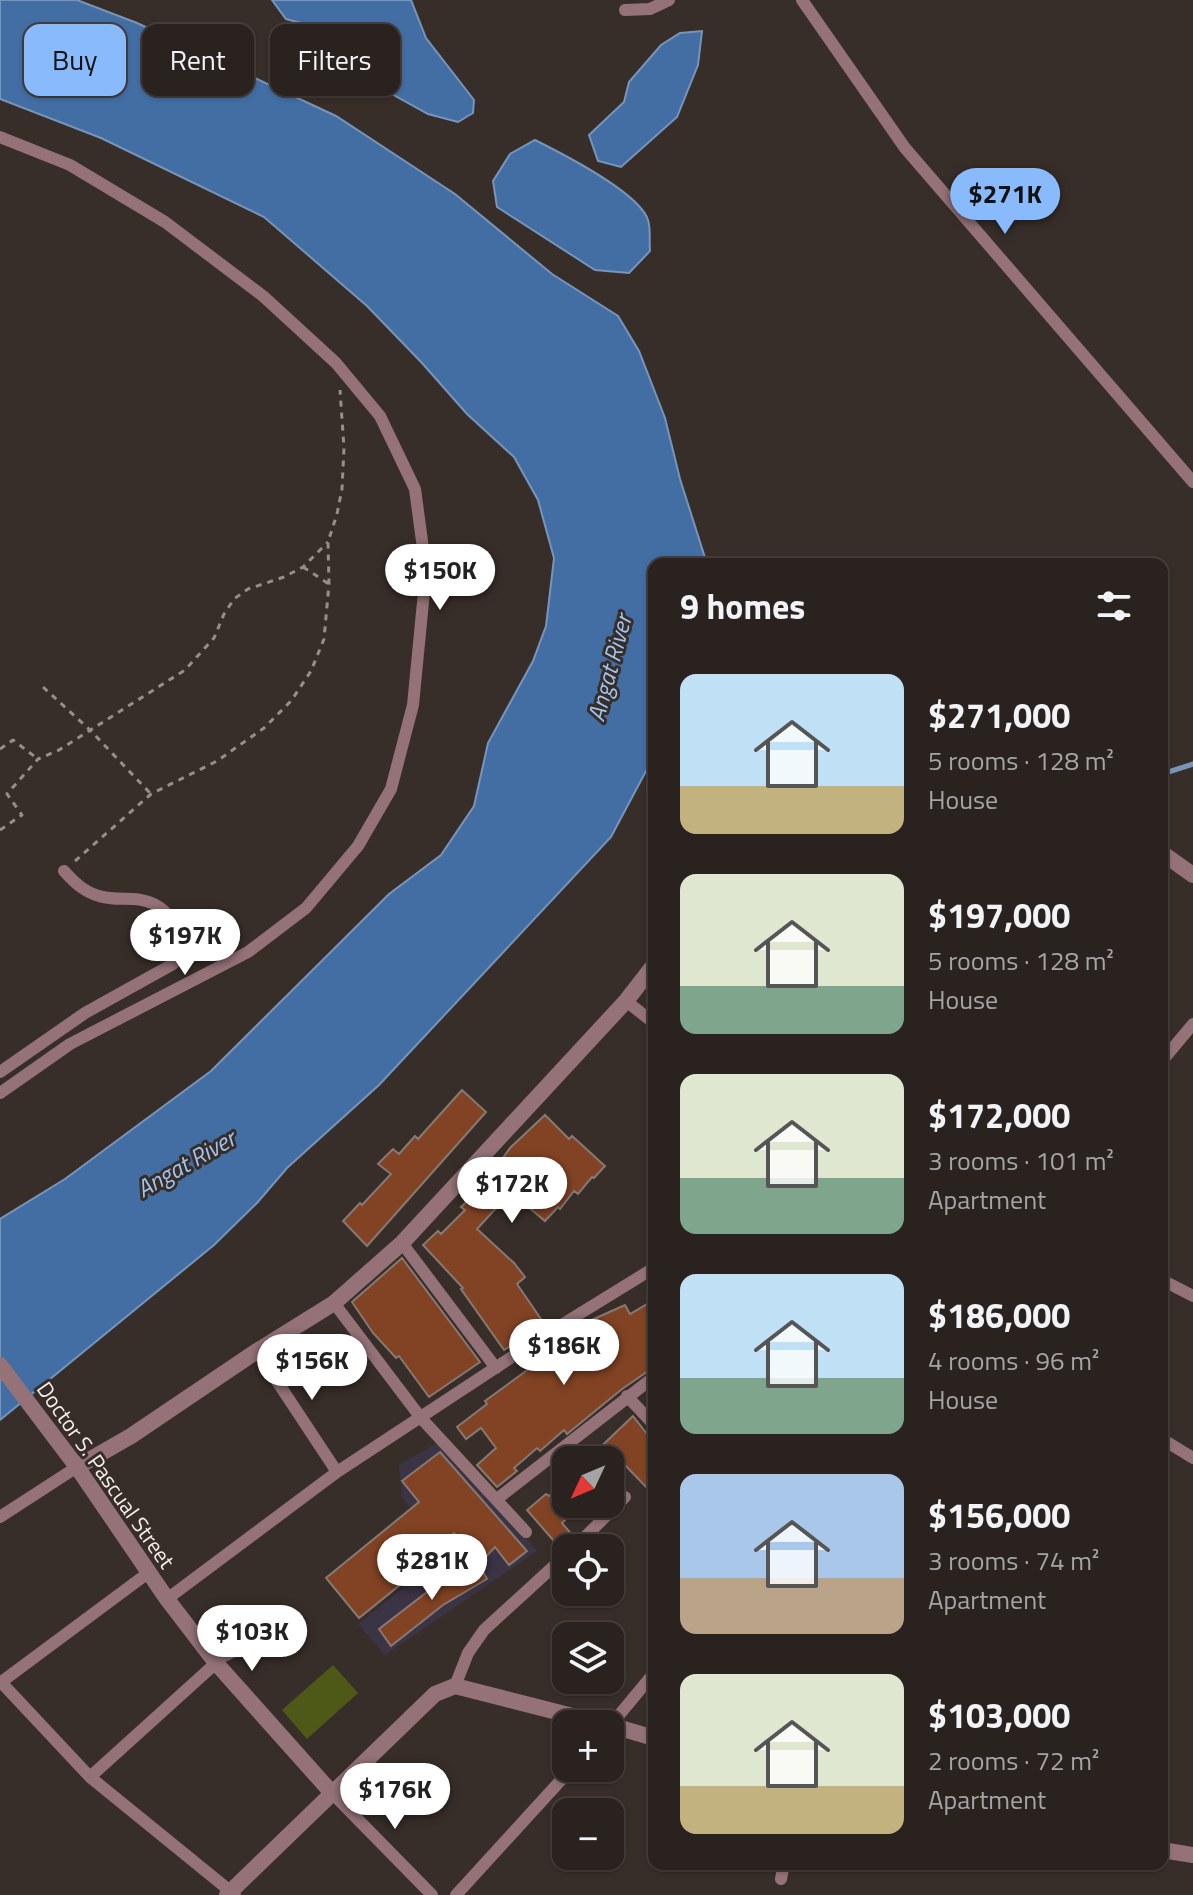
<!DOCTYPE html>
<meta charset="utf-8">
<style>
body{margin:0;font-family:"Titillium Web",sans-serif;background:#322a28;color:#f1f3f6;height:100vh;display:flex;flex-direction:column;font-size:30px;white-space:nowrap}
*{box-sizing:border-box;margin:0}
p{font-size:26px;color:#a5a4a4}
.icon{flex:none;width:44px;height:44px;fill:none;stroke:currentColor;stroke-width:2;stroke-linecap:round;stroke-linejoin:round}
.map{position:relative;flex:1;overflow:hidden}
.drawer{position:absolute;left:648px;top:558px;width:520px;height:1312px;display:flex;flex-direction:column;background:#2a221f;border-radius:16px;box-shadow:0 2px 6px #0004,0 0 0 2px #463f3d}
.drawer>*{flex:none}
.top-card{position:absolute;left:24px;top:24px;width:504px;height:72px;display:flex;gap:16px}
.needle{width:52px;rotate:226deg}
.tools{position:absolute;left:552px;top:1446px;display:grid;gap:16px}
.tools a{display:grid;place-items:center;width:72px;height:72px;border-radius:16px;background:#2a221f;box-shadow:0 2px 6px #0004,0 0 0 2px #463f3d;font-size:40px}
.price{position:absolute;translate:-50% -68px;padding:0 18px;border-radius:28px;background:#fff;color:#222;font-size:26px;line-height:52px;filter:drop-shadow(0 2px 4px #0008)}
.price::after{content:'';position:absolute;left:50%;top:48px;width:24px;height:18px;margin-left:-12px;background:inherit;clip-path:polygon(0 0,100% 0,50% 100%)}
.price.current{background:#89bafc;color:#111}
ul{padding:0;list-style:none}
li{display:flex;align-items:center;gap:24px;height:200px;padding:0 32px}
li span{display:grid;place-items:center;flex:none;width:224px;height:160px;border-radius:16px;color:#555}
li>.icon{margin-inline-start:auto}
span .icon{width:96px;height:96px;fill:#fffc;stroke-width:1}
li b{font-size:34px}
h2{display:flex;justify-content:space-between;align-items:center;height:96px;padding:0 32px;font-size:34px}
.pill{padding:0 28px;border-radius:16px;background:#2a221f;box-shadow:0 2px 6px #0004,0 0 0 2px #463f3d;font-size:28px;line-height:72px}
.pill.current{background:#89bafc;color:#111}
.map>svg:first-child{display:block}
</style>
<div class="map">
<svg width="1193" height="1895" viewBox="0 0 1193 1895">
<rect width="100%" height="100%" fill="#382e29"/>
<path fill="#3b3445" d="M443,1440L537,1551L385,1655L358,1624L445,1555L402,1497L399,1465Z"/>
<path fill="#4e5918" d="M333,1665L358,1693L307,1739L282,1710Z"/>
<path fill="#436ea4" stroke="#7894b9" stroke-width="2" d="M0,0H77L137,23L336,116L455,194L552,274L618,316L639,351L665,418L680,479L707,564H654V756L611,837L379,1085L287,1168L257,1203L214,1245L0,1420V1219L65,1179L211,1071L389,894L441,855L474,806L488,743L533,661L546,626L554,558L538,500L514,457L467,414L422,363L367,306L264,217L101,138L0,99Z
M272,0H411L426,38L474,100L473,113L458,122L428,114L392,94L387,76L342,34L286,19Z
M702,31L698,65L677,117L621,167L598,161L589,135L624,102L629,82L661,45L680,33Z
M535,140C561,153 639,192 648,220C651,229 649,242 650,251L629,273L595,270L497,207L493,181L510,154Z"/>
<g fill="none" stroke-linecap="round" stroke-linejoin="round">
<path stroke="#7894b9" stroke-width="5" d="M1162,774L1193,764"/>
</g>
<path fill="#824324" stroke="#867973" stroke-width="2" d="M462,1090L486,1112L367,1246L343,1221L360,1203L362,1205L391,1174L378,1164L393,1149L399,1154L415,1136L418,1139Z
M545,1115L569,1139L572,1136L605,1166L594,1178L592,1177L578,1194L574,1191L560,1209L558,1207L545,1221L514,1195L503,1209L498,1206L477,1229L514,1263L525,1277L517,1284L545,1325L504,1350L461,1289L463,1288L423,1245L438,1231L441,1234L465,1210L461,1207L496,1174L489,1168L496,1159L500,1162L510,1148Z
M402,1258L480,1362L429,1397L399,1356L396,1358L373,1333L352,1302Z
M654,1300V1367L622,1389L567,1434L564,1430L540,1451L537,1448L514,1468L517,1471L497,1487L477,1465L496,1448L481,1428L466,1439L457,1427L487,1404L485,1401L530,1368L524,1360L555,1340L587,1322L625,1305L630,1314Z
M633,1416L654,1443V1482L647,1488L622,1462L610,1474V1460H587Z
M440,1452L527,1551L509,1565L495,1547L482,1561L454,1533L433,1550L437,1555L359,1618L326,1578L419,1502L402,1481Z
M566,1480V1504H581L562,1523L573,1536L560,1548L527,1510L546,1494L549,1496Z
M477,1561L487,1579L443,1605L391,1646L379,1629L436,1585Z"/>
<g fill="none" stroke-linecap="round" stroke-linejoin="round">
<path stroke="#968e89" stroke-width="3" stroke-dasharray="6 6" stroke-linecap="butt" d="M303,567L329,584
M43,687L90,730L151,794
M0,749L13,740L38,759
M0,830L22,815L7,794L38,759L59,750L185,670L214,638L224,614L234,599L248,589L284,577L303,567L328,542
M75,861L151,794L217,761L264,728L291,701L311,671L324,639L329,584L328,542L337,514L342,489L344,448L340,390"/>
<path stroke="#947278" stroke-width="6" d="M216,1663L295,1626"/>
<path stroke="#947278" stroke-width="12" d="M802,0L905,148L1193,482
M625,10L650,9L669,0
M0,137L70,165L165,222L263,296L336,363L380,416L415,489L426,571L413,705L391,789L358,846L306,908L248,952L70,1044L0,1093
M626,1001L654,1023
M1162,1061L1193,1024
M0,1072L85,1013L173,964C177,959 183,954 184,949C188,933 167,911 154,904C137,895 117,902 99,896C84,892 74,882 64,871
M402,1243L496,1368
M1162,1280L1193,1296
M334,1303L421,1418L526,1532
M257,1351L337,1472
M627,1396L654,1425
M1162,1439L1193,1458
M497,1499L654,1377
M0,1517L77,1467
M574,1548L625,1497
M167,1599L337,1472L550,1332L654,1268
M1,1682L90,1777L235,1895
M0,1683L148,1573
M455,1686L468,1653L484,1630L566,1555
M610,1726L654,1673
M90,1777L216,1663
M331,1792L432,1895
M781,1879L784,1864
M456,1895L572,1768"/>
<path stroke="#947278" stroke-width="16" d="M1162,853L1193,875
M0,1365L77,1467L167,1599L216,1663L331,1792
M77,1467L131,1436L257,1351L334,1303L402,1243L626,1001L654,965
M610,1725L654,1738
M1162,1850L1193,1855
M227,1895L435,1694L455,1686L604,1724"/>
</g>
<g text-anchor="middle" stroke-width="6" stroke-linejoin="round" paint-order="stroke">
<g font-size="22" fill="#f5eeea" stroke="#382e29">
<text transform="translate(106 1475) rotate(55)" y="8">Doctor S. Pascual Street</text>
</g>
<g font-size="24" font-style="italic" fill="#a0c4f2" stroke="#382e29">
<text transform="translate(610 668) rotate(-75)" y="8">Angat River</text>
<text transform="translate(186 1164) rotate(-30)" y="8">Angat River</text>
</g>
</g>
</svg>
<div class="tools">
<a><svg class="needle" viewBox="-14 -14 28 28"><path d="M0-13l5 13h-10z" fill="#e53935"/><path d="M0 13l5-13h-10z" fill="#a5a4a4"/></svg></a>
<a><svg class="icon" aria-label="locate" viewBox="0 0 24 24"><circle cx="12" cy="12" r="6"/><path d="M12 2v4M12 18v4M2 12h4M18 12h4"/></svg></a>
<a><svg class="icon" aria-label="layers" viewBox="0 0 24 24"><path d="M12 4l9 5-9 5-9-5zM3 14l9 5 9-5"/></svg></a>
<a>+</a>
<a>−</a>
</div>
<b class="price current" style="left:1005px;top:236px">$271K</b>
<b class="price" style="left:440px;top:612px">$150K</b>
<b class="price" style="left:185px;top:977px">$197K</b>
<b class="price" style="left:512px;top:1225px">$172K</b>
<b class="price" style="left:564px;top:1387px">$186K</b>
<b class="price" style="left:312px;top:1402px">$156K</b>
<b class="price" style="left:432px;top:1602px">$281K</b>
<b class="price" style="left:252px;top:1673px">$103K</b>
<b class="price" style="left:395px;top:1831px">$176K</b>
<div class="top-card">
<a class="pill current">Buy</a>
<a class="pill">Rent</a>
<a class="pill">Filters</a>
</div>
<section class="drawer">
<h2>9 homes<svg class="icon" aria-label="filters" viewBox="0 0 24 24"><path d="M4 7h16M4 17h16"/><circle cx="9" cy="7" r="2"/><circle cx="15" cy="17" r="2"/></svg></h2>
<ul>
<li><span style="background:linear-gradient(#bfe0f5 70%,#c2b280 0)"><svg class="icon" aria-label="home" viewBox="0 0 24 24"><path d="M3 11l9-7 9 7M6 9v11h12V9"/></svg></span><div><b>$271,000</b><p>5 rooms · 128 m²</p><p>House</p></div></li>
<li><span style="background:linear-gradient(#dfe7d0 70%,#7fa58c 0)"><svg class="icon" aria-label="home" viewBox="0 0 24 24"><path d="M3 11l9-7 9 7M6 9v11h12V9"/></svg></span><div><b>$197,000</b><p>5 rooms · 128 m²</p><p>House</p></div></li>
<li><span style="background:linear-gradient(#dfe7d0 65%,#7fa58c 0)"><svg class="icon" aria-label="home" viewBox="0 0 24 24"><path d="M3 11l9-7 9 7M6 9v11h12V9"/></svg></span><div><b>$172,000</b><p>3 rooms · 101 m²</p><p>Apartment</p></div></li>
<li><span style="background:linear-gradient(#bfe0f5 65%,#7fa58c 0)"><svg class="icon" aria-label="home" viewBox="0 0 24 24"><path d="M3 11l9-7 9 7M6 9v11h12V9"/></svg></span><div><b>$186,000</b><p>4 rooms · 96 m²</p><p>House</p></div></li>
<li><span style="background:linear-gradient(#a9c7e8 65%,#b9a48a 0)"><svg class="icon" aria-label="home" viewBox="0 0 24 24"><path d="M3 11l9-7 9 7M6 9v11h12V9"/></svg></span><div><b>$156,000</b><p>3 rooms · 74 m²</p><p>Apartment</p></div></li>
<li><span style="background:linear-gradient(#dfe7d0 70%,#c2b280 0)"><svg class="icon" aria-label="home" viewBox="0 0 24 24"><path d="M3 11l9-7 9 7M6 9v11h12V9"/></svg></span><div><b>$103,000</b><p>2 rooms · 72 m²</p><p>Apartment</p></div></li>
</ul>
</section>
</div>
